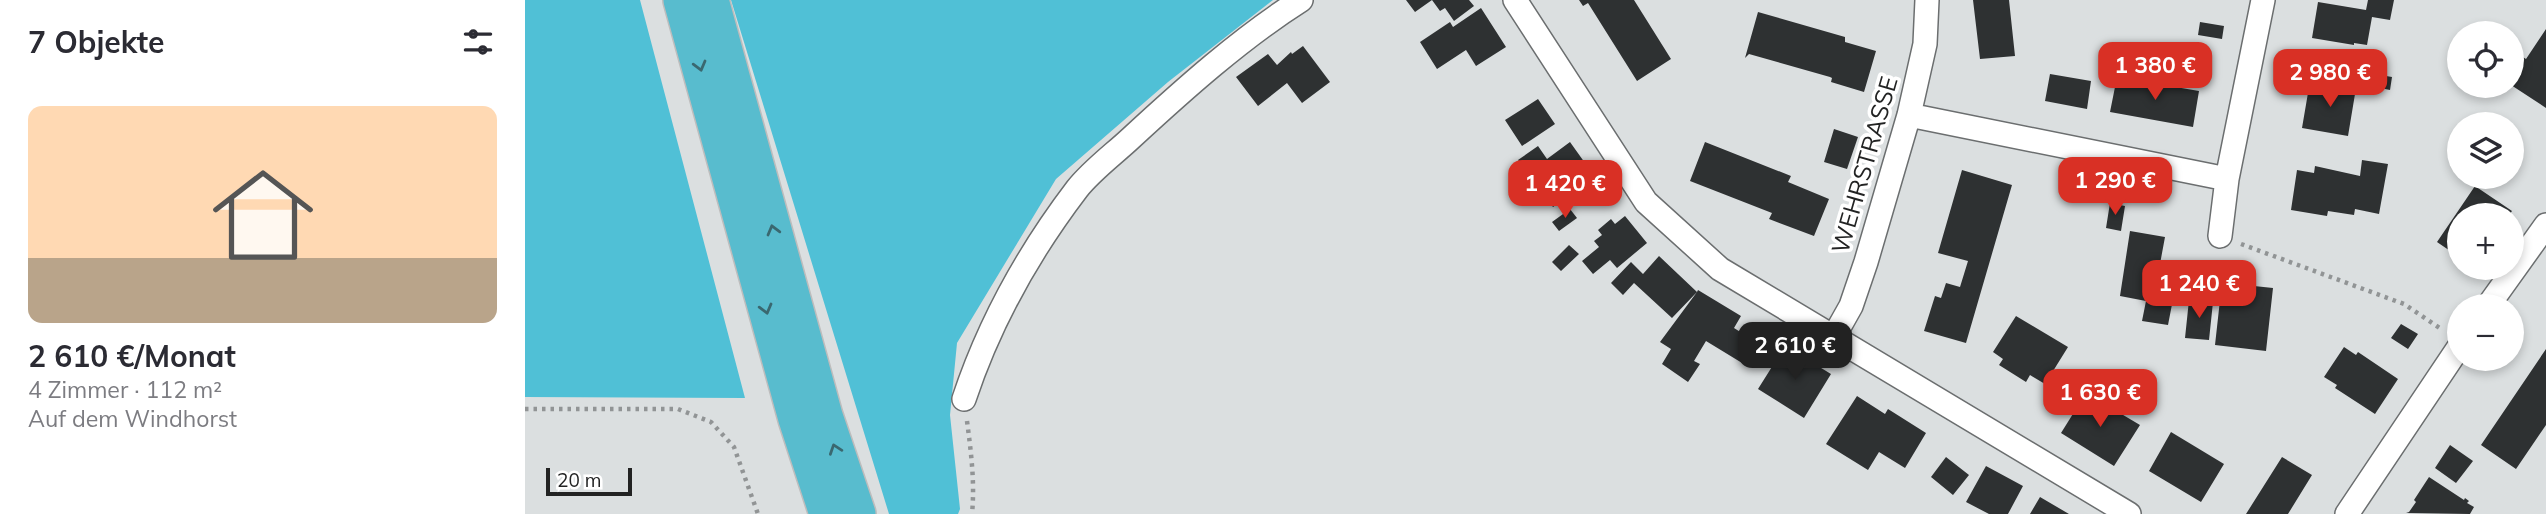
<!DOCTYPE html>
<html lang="de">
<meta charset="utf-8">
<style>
body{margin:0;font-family:Mulish,sans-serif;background:#f2f2f3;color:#2b2b33;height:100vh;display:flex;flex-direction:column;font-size:26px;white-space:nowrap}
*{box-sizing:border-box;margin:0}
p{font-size:23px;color:#7c7c81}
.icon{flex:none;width:38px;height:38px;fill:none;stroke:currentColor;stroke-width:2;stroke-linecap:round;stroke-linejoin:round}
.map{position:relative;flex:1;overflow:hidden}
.sheet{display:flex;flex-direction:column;background:#fff;width:525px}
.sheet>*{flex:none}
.buttons{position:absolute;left:1922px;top:21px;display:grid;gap:14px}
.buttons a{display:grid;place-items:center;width:77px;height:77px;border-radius:50%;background:#fff;box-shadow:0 4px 10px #0003;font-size:35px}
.scale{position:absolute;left:21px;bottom:18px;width:86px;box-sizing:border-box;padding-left:7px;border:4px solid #222323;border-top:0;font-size:19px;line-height:24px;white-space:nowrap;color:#222323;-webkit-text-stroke:5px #fff;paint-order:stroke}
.price{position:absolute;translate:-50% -60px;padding:0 16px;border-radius:14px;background:#d93025;color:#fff;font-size:23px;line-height:46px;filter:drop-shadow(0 2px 4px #0008)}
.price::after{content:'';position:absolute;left:50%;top:42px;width:21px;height:16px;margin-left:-10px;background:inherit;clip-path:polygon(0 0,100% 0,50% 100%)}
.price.selected{background:#222;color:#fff}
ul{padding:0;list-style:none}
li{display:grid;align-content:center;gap:14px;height:371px;padding:0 28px}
li span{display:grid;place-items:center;height:217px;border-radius:14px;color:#555}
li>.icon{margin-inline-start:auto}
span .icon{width:126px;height:126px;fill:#fffc;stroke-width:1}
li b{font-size:30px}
h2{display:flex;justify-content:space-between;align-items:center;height:84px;padding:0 28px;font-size:30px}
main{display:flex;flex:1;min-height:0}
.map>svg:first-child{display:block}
</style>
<main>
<section class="sheet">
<h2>7 Objekte<svg class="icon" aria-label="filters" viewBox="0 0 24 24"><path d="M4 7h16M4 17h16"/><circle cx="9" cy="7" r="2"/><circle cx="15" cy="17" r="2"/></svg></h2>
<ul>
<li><span style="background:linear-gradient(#ffd9b3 70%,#b9a48a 0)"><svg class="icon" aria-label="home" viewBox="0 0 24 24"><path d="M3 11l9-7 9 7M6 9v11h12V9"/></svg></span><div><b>2 610 €/Monat</b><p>4 Zimmer · 112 m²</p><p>Auf dem Windhorst</p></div></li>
</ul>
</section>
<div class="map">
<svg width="2021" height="514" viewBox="0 0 2021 514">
<rect width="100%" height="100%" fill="#dbdfe0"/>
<path fill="#50c0d6" d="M0,0H115L220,398L0,397Z
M206,0H748L643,82L531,179L432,343L425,415L435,509L433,514H364Z"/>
<path fill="#2e3132" d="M881,0H944L949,6L929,21L920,8L915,11L907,0L890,12Z
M1054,0H1109L1146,59L1112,81L1063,3L1058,6Z
M1448,0H1484L1490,56L1455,59Z
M1843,0H1869L1865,20L1847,17L1842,45L1829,43V45L1787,38L1793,2L1841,10Z
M956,8L981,47L951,66L941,50L912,69L895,42L925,22L928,27Z
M1233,12L1320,37V42L1351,51L1339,92L1306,82L1307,78L1305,77L1224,54L1220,58Z
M1675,22L1699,26L1697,39L1673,35Z
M2021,29V108L1986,85V54L1988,51L2001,59Z
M778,46L805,82L777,103L762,83L733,106L711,77L743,54L752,65L766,52L767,54Z
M1843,73L1867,77L1865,90L1841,85Z
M1525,74L1566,81L1562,109L1520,101Z
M1592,77L1674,91L1668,127L1585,112Z
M1804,83L1831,88L1823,136L1777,128L1784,87L1803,91Z
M1013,99L1030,124L997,146L980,120Z
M1309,129L1333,137L1322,169L1299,162Z
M1045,142L1070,177L1028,207L993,160L1013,146L1022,159Z
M1180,142L1266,176L1263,182L1304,199L1289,236L1244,219L1247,213L1165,181Z
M1837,160L1863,164L1854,214L1830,209L1829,215L1803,211L1802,216L1766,210L1772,170L1789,173L1790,166L1835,176Z
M1437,170L1487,185L1441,343L1399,331L1410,296L1416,298L1421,283L1435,287L1443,261L1413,253Z
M1950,186L1987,211L1984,215H1934V257L1912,242Z
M1585,203L1600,206L1596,231L1581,228Z
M1045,209L1052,218L1034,231L1027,222Z
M1100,216L1122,243L1092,268L1085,260L1068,274L1057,261L1074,247L1069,241L1077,235L1073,230L1086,219L1090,224Z
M1605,231L1640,237L1635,264L1649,266L1645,294H1649L1643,325L1617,321L1621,301L1595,296Z
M1044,245L1054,254L1036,271L1027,262Z
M1134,256L1172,292L1173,290L1216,316L1209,328L1236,345L1222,366L1181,341L1169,361L1175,364L1163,382L1137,364L1146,349L1135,342L1172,292L1147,318L1109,283L1098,295L1086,283L1106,262L1118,274Z
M1716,280L1730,281L1729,286L1748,288L1741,351L1690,345L1697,282L1715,284Z
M1664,300L1688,302L1684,340L1660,338Z
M1491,316L1543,347L1520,384L1505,375L1501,382L1474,365L1478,359L1468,352Z
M1876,324L1893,334L1883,349L1866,338Z
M1260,346L1306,374L1279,418L1233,389Z
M1819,347L1831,355L1833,352L1873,379L1850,414L1810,388L1812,385L1799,377Z
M2021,349V425L1991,469L1956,445Z
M1561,393L1615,425L1589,466L1536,433Z
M1332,396L1360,414L1363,409L1401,433L1380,468L1354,452L1343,470L1301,444Z
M1646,432L1699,464L1676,502L1624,471Z
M1925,445L1948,461L1931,483L1910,468Z
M1421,457L1444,475L1428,495L1406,477Z
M1757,457L1787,475L1763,514H1721Z
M1461,466L1498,486L1483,514H1464L1441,502Z
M1904,477L1939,500L1940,498L1944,501L1942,503L1949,507L1945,514L1881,513L1884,512L1891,502L1889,500Z
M1515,497L1544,514H1505Z"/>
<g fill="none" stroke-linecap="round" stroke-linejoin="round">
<defs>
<path id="minor" d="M990,0L1121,202L1195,269L1604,514
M1384,115L1702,179
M1695,236L1702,179L1738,0
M1963,306L2021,225
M1308,338L1326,306L1341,262L1384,115L1400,44L1402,0
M439,399C464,324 504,252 552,189C567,170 589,154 606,138C658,90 716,38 776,0
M1822,514L1934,347"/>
<path id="trunk" d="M157,0L272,419L303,514
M185,0L299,416L332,514"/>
</defs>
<use href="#minor" stroke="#6b6e6f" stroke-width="26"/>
<use href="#trunk" stroke="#bdbdbd" stroke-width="40"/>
<path stroke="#919495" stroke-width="4.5" stroke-dasharray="3.5 5" stroke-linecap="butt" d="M1716,244L1879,304L1916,329
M0,409H153L186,422L209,447L233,514
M442,421C446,452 450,482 447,514"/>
<use href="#minor" stroke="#fff" stroke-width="23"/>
<use href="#trunk" stroke="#58bcce" stroke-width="37"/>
</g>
<defs><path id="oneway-chevron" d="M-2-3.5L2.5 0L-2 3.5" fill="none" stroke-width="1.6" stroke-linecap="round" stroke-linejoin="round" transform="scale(1.75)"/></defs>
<g stroke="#3a6870">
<use href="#oneway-chevron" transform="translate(175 66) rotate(75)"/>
<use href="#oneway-chevron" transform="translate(248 230) rotate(-105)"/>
<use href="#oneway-chevron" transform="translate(241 309) rotate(75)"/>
<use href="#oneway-chevron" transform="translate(310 449) rotate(-109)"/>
</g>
<g text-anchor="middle" stroke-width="7" stroke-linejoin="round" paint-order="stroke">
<g font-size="24" fill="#222323" stroke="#fff">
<text transform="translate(1340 165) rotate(-74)" y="8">WEHRSTRASSE</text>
</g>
</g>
</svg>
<div class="buttons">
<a><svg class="icon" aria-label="locate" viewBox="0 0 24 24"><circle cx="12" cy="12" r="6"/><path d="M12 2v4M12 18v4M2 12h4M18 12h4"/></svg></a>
<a><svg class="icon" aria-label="layers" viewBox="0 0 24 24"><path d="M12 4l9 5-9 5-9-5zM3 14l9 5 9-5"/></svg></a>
<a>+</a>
<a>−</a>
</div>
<div class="scale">20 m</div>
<b class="price" style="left:1630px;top:102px">1 380 €</b>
<b class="price" style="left:1805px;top:109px">2 980 €</b>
<b class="price" style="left:1590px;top:217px">1 290 €</b>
<b class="price" style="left:1040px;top:220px">1 420 €</b>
<b class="price" style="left:1674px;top:320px">1 240 €</b>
<b class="price selected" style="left:1270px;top:382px">2 610 €</b>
<b class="price" style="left:1575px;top:429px">1 630 €</b>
</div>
</main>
